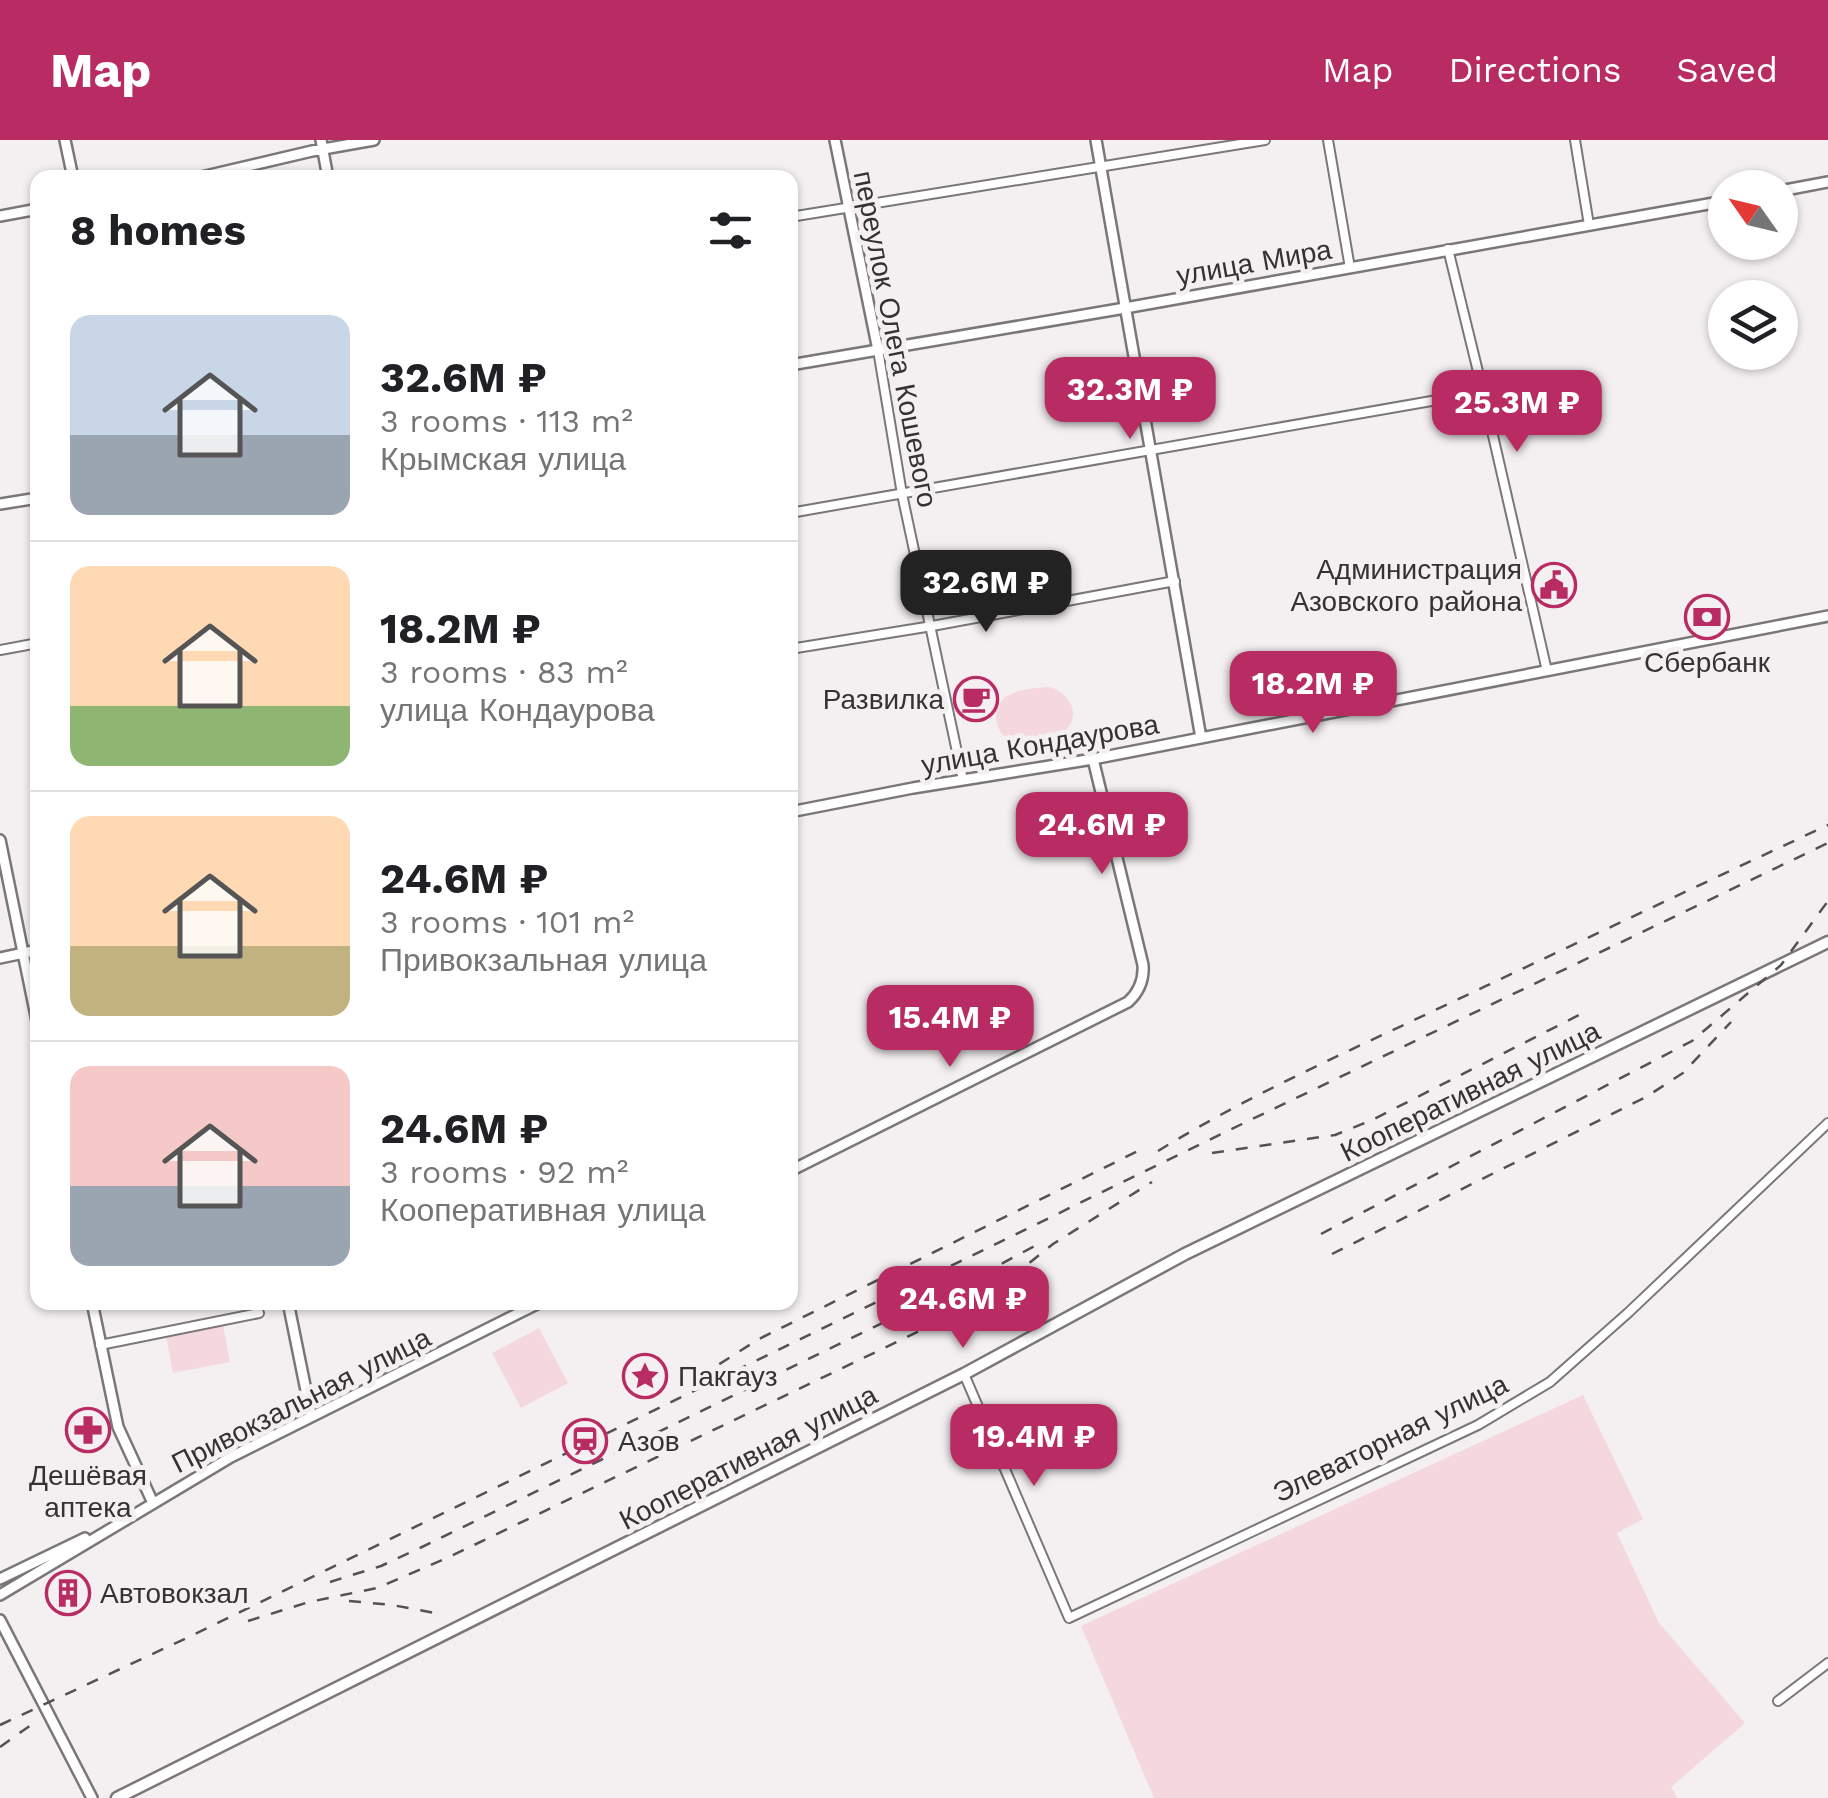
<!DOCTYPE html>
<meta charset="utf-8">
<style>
body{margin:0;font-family:"Work Sans",sans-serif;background:#f2f2f2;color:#202124;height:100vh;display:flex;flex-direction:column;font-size:38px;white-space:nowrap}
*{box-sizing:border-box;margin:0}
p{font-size:32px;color:#757577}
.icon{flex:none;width:55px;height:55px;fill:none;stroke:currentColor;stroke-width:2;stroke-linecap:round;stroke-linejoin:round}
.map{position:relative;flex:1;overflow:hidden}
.side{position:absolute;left:30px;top:30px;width:768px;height:1140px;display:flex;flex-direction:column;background:#fff;border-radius:20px;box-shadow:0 2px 8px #0004}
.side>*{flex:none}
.needle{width:65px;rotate:304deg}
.buttons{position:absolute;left:1708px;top:30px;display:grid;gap:20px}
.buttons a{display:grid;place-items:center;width:90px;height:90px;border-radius:50%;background:#fff;box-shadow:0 2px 8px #0004;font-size:50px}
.price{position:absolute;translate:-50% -85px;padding:0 22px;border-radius:20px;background:#b82c63;color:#fff;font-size:32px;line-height:65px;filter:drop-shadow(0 2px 5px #0008)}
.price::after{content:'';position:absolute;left:50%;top:60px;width:30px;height:22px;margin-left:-15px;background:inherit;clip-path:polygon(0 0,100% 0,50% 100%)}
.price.active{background:#222;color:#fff}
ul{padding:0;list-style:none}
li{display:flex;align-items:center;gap:30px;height:250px;padding:0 40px}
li+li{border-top:2px solid #e0e0e0}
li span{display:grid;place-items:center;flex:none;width:280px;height:200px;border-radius:20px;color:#555}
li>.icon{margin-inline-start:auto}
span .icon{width:120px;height:120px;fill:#fffc;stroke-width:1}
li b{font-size:42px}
h2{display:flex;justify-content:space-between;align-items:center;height:120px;padding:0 40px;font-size:42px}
header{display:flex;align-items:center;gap:60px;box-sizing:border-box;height:140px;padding:0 50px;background:#b82c63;color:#fff}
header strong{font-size:48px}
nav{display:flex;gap:55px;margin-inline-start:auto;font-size:35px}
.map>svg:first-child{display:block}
</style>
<header>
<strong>Map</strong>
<nav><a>Map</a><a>Directions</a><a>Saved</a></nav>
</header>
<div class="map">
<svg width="1828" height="1658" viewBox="0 0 1828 1658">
<rect width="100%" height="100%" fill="#f4eff0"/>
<path fill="#f5d7de" d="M1049,547C1071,552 1084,579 1061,593C1055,598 1046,598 1038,600C1031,601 1023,603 1015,602C992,596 989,564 1011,554C1022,549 1037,548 1049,547Z
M223,1185L230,1222L173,1233L166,1196Z
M539,1188L568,1243L521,1268L492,1213Z
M1583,1255L1643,1379L1617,1393L1659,1483L1745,1583L1671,1647L1677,1658H1154L1081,1486Z"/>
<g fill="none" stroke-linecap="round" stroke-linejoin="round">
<defs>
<path id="minor" d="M1328,0L1350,128
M1575,0L1589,85
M790,77L1265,0
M1448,109L1483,252L1547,531
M878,210L902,354L963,640
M790,373L1483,252
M790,509L932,486L1175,441
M0,510L38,503
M100,1205L259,1173
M964,1234L1069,1478L1478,1285L1550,1242L1629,1172L1828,983
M1778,1561L1828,1523"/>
<path id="tertiary" d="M65,0L73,38
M321,0L328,38
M835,0L878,210
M1096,0L1201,598
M197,38L312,11L374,0
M1780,51L1828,42
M0,76L38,69
M790,225L1125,168L1725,61
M0,364L38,358
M790,672L913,648L1093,619L1828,476
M0,700L38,886
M0,818L38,810
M790,1031L1128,862C1139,852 1144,840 1143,825L1093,619
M92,1162L118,1287L153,1363
M288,1162L311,1275
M0,1439L85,1398
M0,1455L231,1317L541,1162
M0,1480L92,1658"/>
<path id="secondary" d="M117,1658L964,1234L1185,1114L1828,802"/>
</defs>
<use href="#minor" stroke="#7b7778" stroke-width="12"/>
<use href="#tertiary" stroke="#7b7778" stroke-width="14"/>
<use href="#secondary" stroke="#7b7778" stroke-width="15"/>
<use href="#minor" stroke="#fff" stroke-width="8"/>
<use href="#tertiary" stroke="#fff" stroke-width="9"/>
<use href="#secondary" stroke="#fff" stroke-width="10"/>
<path stroke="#535151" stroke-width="2.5" stroke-dasharray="12 12" stroke-linecap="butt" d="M1158,1011C1244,958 1338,916 1429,873C1562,810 1695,747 1828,685
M1212,1013L1335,995L1372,980L1579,875
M1321,1094L1692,901L1781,825L1828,761
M1332,1114L1646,957L1683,933L1731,882
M699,1237L759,1199L1144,1008
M330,1442L381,1426L422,1407L973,1139L1042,1102
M349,1461L392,1465L435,1473
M248,1481L309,1462L377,1448L449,1417L982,1161L1053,1104L1152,1042
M0,1585L191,1496L1242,984L1828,703
M0,1607L38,1580"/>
</g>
<defs>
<symbol id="civic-ring" viewBox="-11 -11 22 22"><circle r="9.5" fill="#f4eff0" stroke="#b82c63" stroke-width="1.5"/><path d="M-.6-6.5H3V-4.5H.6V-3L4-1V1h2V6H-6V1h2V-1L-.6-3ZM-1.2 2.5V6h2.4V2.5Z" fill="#b82c63"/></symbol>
<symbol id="bank-ring" viewBox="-11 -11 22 22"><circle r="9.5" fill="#f4eff0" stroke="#b82c63" stroke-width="1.5"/><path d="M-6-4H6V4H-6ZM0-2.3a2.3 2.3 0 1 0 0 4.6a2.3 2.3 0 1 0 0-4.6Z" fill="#b82c63"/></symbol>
<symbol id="cafe-ring" viewBox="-11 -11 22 22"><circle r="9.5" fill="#f4eff0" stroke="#b82c63" stroke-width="1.5"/><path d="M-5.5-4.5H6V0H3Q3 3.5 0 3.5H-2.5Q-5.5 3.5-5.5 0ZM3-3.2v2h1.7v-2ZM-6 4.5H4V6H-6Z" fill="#b82c63"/></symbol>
<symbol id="sight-ring" viewBox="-11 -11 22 22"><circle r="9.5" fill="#f4eff0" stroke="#b82c63" stroke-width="1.5"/><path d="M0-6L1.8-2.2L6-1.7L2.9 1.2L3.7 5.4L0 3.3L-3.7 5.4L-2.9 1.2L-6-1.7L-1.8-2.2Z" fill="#b82c63"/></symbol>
<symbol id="pharmacy-ring" viewBox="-11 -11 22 22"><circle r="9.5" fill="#f4eff0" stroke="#b82c63" stroke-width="1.5"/><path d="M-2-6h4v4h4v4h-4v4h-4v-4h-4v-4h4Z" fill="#b82c63"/></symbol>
<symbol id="station-ring" viewBox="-11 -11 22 22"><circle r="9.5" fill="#f4eff0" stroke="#b82c63" stroke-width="1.5"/><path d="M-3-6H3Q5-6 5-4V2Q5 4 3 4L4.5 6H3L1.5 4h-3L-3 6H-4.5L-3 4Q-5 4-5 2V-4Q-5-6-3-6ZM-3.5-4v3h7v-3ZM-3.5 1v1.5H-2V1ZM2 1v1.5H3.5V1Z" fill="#b82c63"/></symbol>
<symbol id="building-ring" viewBox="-11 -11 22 22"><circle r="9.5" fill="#f4eff0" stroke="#b82c63" stroke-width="1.5"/><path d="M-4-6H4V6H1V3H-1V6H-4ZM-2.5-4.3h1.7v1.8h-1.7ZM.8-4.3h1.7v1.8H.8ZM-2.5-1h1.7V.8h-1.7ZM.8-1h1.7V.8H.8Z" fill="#b82c63"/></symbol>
</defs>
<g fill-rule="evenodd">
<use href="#civic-ring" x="1529" y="420" width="50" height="50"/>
<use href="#bank-ring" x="1682" y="452" width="50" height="50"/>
<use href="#cafe-ring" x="951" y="534" width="50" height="50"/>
<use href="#sight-ring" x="620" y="1211" width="50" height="50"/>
<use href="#pharmacy-ring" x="63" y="1265" width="50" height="50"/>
<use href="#station-ring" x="560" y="1276" width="50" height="50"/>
<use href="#building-ring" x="43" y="1428" width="50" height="50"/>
</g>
<g text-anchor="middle" stroke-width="10" stroke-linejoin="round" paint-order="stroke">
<g font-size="28" fill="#343333" stroke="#f4eff0">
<text transform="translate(1254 122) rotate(-10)" y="10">улица Мира</text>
<text transform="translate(896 199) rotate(79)" y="10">переулок Олега Кошевого</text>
<text transform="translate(1040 604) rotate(-10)" y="10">улица Кондаурова</text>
<text transform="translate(1470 951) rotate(-26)" y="10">Кооперативная улица</text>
<text transform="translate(301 1260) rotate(-27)" y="10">Привокзальная улица</text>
<text transform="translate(1390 1298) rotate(-26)" y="10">Элеваторная улица</text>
<text transform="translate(748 1317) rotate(-27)" y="10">Кооперативная улица</text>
</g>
<g font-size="28" fill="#343333" stroke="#f4eff0" text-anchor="start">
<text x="1522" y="439" text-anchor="end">Администрация<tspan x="1522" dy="32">Азовского района</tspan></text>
<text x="1707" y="532" text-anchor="middle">Сбербанк</text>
<text x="944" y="569" text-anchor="end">Развилка</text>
<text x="678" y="1246">Пакгауз</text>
<text x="618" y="1311">Азов</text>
<text x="88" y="1345" text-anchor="middle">Дешёвая<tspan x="88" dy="32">аптека</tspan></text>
<text x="100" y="1463">Автовокзал</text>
</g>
</g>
</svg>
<div class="buttons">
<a><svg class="needle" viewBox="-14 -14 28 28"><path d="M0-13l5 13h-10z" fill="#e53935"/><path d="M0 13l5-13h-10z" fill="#757577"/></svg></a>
<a><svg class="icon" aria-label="layers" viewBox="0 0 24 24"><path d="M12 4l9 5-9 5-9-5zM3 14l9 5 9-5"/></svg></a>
</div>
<b class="price" style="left:1130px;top:302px">32.3M ₽</b>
<b class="price" style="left:1517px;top:315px">25.3M ₽</b>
<b class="price active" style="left:986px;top:495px">32.6M ₽</b>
<b class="price" style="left:1313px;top:596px">18.2M ₽</b>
<b class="price" style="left:1102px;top:737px">24.6M ₽</b>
<b class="price" style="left:950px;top:930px">15.4M ₽</b>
<b class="price" style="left:963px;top:1211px">24.6M ₽</b>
<b class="price" style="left:1034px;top:1349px">19.4M ₽</b>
<section class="side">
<h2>8 homes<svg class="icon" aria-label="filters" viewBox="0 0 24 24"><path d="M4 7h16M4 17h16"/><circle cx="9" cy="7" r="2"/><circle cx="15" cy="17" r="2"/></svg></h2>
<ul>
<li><span style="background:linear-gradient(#c9d6e8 60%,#9aa5b1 0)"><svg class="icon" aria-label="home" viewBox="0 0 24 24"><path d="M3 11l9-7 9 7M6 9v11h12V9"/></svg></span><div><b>32.6M ₽</b><p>3 rooms · 113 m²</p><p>Крымская улица</p></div></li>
<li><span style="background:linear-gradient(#ffd9b3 70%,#8fb573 0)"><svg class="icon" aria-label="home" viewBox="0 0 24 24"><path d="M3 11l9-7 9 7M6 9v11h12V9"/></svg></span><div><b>18.2M ₽</b><p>3 rooms · 83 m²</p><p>улица Кондаурова</p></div></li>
<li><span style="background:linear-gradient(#ffd9b3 65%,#c2b280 0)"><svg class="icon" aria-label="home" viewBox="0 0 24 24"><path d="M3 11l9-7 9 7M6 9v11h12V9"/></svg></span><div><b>24.6M ₽</b><p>3 rooms · 101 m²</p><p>Привокзальная улица</p></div></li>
<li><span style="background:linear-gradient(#f6c9c9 60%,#9aa5b1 0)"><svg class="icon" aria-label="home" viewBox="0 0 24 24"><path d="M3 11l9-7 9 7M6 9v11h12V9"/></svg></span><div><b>24.6M ₽</b><p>3 rooms · 92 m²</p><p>Кооперативная улица</p></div></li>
</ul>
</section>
</div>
